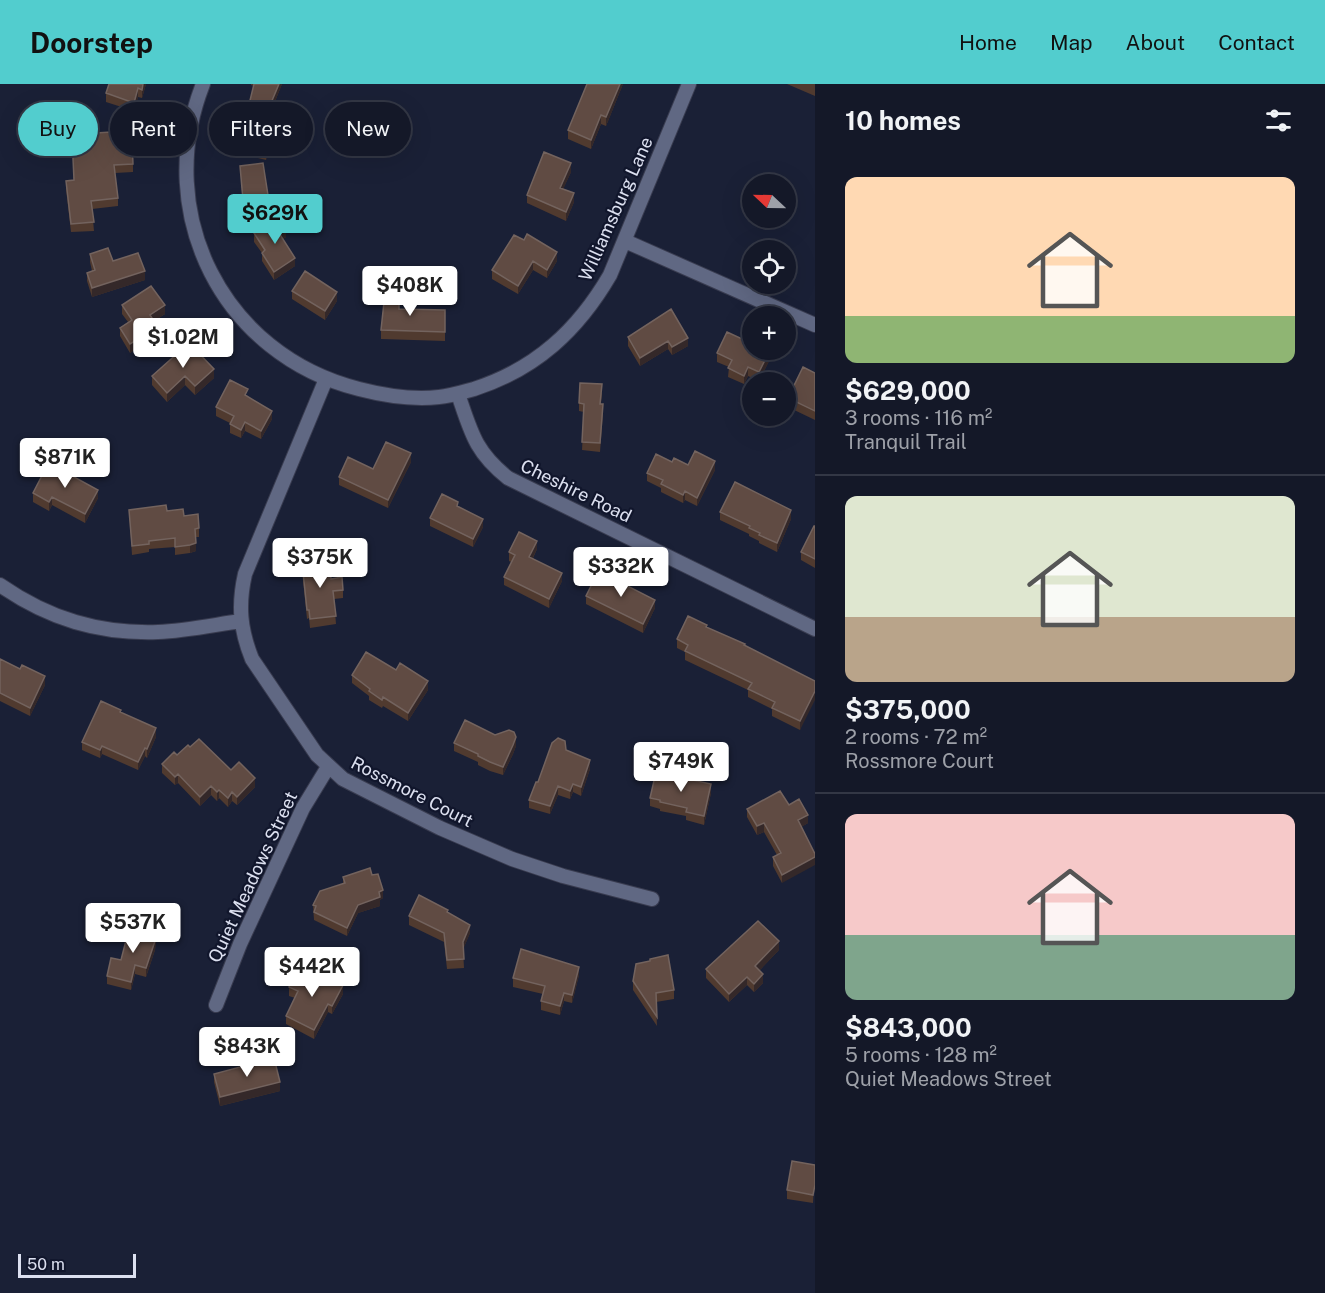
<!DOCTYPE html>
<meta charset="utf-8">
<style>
body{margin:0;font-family:"Public Sans",sans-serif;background:#212534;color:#f1f3f6;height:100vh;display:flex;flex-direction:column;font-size:22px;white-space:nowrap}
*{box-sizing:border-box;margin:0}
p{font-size:20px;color:#9da0a8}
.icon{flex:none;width:33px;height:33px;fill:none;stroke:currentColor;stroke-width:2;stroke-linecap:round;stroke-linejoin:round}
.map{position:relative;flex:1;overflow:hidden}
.details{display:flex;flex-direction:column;background:#141828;width:510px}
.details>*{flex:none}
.guide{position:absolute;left:18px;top:18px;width:570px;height:54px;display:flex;gap:12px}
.needle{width:39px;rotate:292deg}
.fabs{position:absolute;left:742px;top:90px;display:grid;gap:12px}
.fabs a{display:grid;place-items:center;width:54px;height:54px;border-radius:50%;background:#141828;box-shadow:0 6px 24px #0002,0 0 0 2px #333745;font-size:30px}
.scale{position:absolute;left:18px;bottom:15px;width:118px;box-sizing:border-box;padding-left:6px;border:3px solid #dce0f0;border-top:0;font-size:16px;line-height:21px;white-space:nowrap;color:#dce0f0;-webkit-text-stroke:4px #11162c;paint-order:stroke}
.price{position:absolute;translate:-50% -51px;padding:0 14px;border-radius:6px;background:#fff;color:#222;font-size:20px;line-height:39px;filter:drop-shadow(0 2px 3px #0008)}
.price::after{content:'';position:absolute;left:50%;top:36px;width:18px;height:14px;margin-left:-9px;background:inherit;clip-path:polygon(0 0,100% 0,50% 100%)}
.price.selected{background:#52cdce;color:#111}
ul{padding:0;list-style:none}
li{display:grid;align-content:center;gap:12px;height:318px;padding:0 30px}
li+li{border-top:2px solid #333745}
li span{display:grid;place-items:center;height:186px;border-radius:12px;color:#555}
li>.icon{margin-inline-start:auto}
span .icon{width:108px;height:108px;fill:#fffc;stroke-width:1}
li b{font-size:26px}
h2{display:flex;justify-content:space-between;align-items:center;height:72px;padding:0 30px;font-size:26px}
.chip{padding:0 21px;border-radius:27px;background:#141828;box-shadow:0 6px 24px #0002,0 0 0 2px #333745;font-size:21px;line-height:54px}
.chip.selected{background:#52cdce;color:#111}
header{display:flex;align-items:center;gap:36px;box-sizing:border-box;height:84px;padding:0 30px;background:#52cdce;color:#111}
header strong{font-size:28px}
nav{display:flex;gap:33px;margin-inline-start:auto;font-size:21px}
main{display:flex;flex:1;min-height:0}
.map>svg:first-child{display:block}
</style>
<header>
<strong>Doorstep</strong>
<nav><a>Home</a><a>Map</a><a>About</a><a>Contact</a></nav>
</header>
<main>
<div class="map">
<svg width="815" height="1209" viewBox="0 0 815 1209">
<rect width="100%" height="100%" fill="#1a2036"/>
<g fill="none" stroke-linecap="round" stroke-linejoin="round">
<defs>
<path id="street" d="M203,0C152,130 223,271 359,305C386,312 412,316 439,313C451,312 463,308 474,305C536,285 578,246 610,191L689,0
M625,157L815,241
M326,295L245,490C238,521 240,545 252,575L317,671L343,695L440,744L512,775L563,792L652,815
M458,310C471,348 475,368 508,394L815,545
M0,501C49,535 99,550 158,548C185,547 213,541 241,537
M216,921L240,860L303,724L328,683"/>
</defs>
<use href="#street" stroke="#393c50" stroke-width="16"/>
<use href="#street" stroke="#606883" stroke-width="14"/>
</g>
<path fill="#503a2f" d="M109,0H146L142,14L138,13L134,27L106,18V9Z
M251,0H282L274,20L278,29L266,76L234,68V59L245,37L254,2L251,1Z
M623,0L606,42L601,40L591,65L568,55V46Z
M787,0H815V12Z
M72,53L112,56L133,80V88L115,89L118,114V122L92,125L94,147L71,148L66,105V97L74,96Z
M240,82L270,124V132L244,136Z
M571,88L563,105L574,118L566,137L527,119V111Z
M254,149L286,153L283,155L295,182L274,196L262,177V169L254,158Z
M514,151L557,177L547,194L533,186L518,210L492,195V186Z
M90,170L113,177L145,196L92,213L87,197V189L92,187L90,178Z
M292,207L337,217L325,236L292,215Z
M122,221L165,230L154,237L163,260L146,271L140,262L130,269L120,252V244L128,238L122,230Z
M399,225L445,226V257L381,255V246Z
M671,225L688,262L672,271L668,265L640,282L628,262V253Z
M189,259L214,294L195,311L185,301L167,318L152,301V292Z
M717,269L771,273L759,297L748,292L744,300L728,293L729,283L717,278Z
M815,289V336L788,323V314Z
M602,309L601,320L603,329L600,368L582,366L584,328L579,327V319Z
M248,313L272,335L261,355L245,347L241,354L230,349V339L216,332V323Z
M411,378L388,424L339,401V393L373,385Z
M672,378L715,386L697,422L685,416L683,419L661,408V404L647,397V389Z
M75,394L98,414L85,439L52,421L49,427L33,418V409Z
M458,423L483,443L473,463L430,442V434Z
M129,426L167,427L184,432L199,444V453H195L196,467L190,469L175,471V463L149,465V468L132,471Z
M720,428L791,435L777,468L759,459V457L749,452V450L720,436Z
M815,442V484L801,476V468Z
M537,465L533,474L562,497L549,524L504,501V493L511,478L509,477V468Z
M302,478L331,495L343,506V514L334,515L336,540L310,544L309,534L307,535L302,487Z
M586,512L655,524L643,549L586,520Z
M707,544L815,597L800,646L772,632V625L748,613V606L685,576V568L677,564V555Z
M0,575L45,601L30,632L0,617Z
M352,591L428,606L408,637L383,622L382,624L369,616V612L352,599Z
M121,628L156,653L147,674L145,672L138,686L102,670L100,674L82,666V658Z
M454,659L516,662L513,670L503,691L490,687L478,681V678L454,667Z
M190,663L231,686L255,703L237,721L232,717L228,723L219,714L217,717L211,711L200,722L178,699L175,701L162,689V680Z
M566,666L590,685L581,712L573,708L570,715L558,711L550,730L529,724V716L538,698Z
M711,709L704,741L686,736V732L660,727V725L650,722V714Z
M789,721L808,739L801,743L782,799L773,782V773L777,771L764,748L757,751L747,733V725Z
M372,791L383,814L380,816V822L358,829L347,852L314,836L313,821L343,799V793Z
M448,829L470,849L463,865L464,884L447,885L444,858L409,841V832Z
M156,856L155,866L146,893L135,890L131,906L107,900V892L121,876Z
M779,866L759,887L763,899L754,908L747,901L729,918L706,894V885Z
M650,875L674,906V915L656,918L657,942L633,906V897L650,878Z
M579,891L572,919L564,917L560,931L541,926V917L543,910L513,903V894Z
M289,903L343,910L332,930L328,928L314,955L286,940V932L295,914L289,912Z
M214,990L280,1007L220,1022L214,998Z
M815,1081L813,1119L787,1115V1106Z"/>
<path fill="#342829" d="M143,0H146L142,14V6Z
M279,0H282L271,27V19Z
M620,0H623L606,42V33Z
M138,4V13L134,27V19Z
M278,21V29L266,76V68Z
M601,31V40L591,65V56Z
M571,79V88L560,112V104Z
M574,109V118L566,137V128Z
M286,144V153L279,157V149Z
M557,168V177L547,194V186Z
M295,174V182L274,196V188Z
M533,177V186L518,210V202Z
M145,187V196L92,213V204Z
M337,208V217L325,236V227Z
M165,221V230L150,239V231Z
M163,251V260L146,271V263Z
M140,254V262L130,269V260Z
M688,254V262L672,271V263Z
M668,257V265L640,282V274Z
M771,266V273L759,297V288Z
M748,283V292L744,300V292Z
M214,285V294L195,311V302Z
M185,292V301L167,318V309Z
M272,327V335L261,355V347Z
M245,338V347L241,354V346Z
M411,369V378L388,424V416Z
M715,377V386L697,422V414Z
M98,406V414L85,439V430Z
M685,407V416L683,419V411Z
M52,413V421L49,427V418Z
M791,426V435L777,468V459Z
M483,435V443L473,463V455Z
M537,457V465L529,481V473Z
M196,459V467L190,469V461Z
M562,489V497L549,524V515Z
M655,516V524L643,549V540Z
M45,592V601L30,632V624Z
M428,597V606L408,637V629Z
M815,607V616L800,646V637Z
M156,644V653L147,674V665Z
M516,653V662L513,670L503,691V683Z
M102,662V670L100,674V666Z
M145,664V672L138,686V678Z
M590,676V685L581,712V703Z
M178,690V699L175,701V693Z
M255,694V703L237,721V713Z
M573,700V708L570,715V707Z
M711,700V709L704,741V732Z
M211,702V711L200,722V713Z
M558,702V711L550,730V722Z
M219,706V714L217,717V708Z
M232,708V717L228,723V714Z
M808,731V739L798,745V736Z
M764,739V748L757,751V742Z
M815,773V781L782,799V791Z
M383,806V814L380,816V822L358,829L347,852V844L358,821Z
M470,841V849L463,866V858Z
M156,847L155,866L146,893V884Z
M779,857V866L755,891V882Z
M135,881V890L131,906V898Z
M579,883V891L572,919V911Z
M763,890V899L754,908V900Z
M747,893V901L729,918V910Z
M343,901V910L332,930V922Z
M564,909V917L560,931V922Z
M328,920V928L314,955V946Z
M280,998V1007L220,1022V1013Z"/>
<path fill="#604b43" stroke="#73635e" stroke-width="1.5" d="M109,0H143L142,6L138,4L134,19L106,9Z
M254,0H279L271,19L278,21L266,68L234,59L240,36L245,37Z
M587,0H620L606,33L601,31L591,56L568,46Z
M111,48L112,56H132L133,80L114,81L118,114L91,117L94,138L71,140L66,97L74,96L72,53L96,52V49Z
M544,68L571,79L560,104L574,109L566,128L527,111Z
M263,79L270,124L244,127L240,82Z
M278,134L286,144L279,149L295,174L274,188L262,169L265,166L254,149Z
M527,150L557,168L547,186L533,177L518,202L492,186L514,151L524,156Z
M108,164L113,177L138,169L145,187L92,204L87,189L95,186L90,170Z
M305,187L337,208L325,227L292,207Z
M151,202L165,221L150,231L163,251L146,263L140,254L130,260L120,244L132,236L122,221Z
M385,209H399V225L445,226V248L381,246Z
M671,225L688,254L672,263L668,257L640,274L628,253Z
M727,248L742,255L743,252L753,257V266H770L759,288L748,283L744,292L728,284L732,276L717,269Z
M189,259L214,285L195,302L185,292L167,309L152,292Z
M803,283L815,289V327L788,314Z
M230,296L248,305L245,311L272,327L261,347L245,338L241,346L230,340L234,332L216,323Z
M580,299L602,300L600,320H603L600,359L582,358L584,320L579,319Z
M386,358L411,369L388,416L339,393L348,373L373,385Z
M695,367L715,377L697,414L685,407L683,411L661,400L663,396L647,389L656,370L672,378L674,374L688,381Z
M48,380L62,388L63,386L75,391L74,393L98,406L85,430L52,413L49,418L33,409Z
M735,398L791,426L777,459L759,451L760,449L749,444L750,442L720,428Z
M442,410L458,418L457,422L483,435L473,455L430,434Z
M166,421L167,427L183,425L184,432L198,430L199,444L195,445L196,459L190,461L175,463V454L149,457V460L132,462L129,426Z
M814,442H815V475L801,468Z
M519,448L537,457L529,473L562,489L549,515L504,493L515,471L509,468Z
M329,475L331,495L342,493L343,506L333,507L336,532L310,535L309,526H307L302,478Z
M597,490L613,498L614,495L655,516L643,540L586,512Z
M688,532L707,541L706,543L745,560L744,561L815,597V607L800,637L772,624L775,618L748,605L752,599L685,567L688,561L677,555Z
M366,568L396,586L400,579L428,597L408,629L383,613L382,616L369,607L370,605L352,591Z
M0,575L20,585L22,581L45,592L30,624L0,609Z
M101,617L121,626L120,628L156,644L147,665L145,664L138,678L102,662L100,666L82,658Z
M465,636L495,651L509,646L514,648L516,653L513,661L503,683L490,678L478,672V670L454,659Z
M558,654L565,657L566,666L590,676L581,703L573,700L570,707L558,702L550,722L529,716L536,698H538L552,659Z
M199,655L231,686L239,678L255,694L237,713L232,708L228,714L219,706L217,708L211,702L200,713L178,690L175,693L162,680L174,668L177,671L188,661L190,663Z
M656,688L711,700L704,732L686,728L687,724L660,718V716L650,714Z
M780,707L789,721L799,715L808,731L798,736L815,770V773L782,791L773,773L781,769L764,739L757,742L747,725Z
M370,784L372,791L378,790L383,806L379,808L380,813L358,821L347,844L314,828L316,822L313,821L320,807L345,799L343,793Z
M419,811L448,826L447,828L470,841L463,858L464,875L447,876L444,849L409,832Z
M758,837L779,857L755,882L763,890L754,900L747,893L729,910L706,885Z
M130,841L156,847L153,857H155L146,884L135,881L131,898L107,892L111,874L121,876Z
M521,865L579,883L572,911L564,909L560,922L541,917L545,902L513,894Z
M668,871L674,906L656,909L657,933L633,897L636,880L650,877V875Z
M299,885L314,893L316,888L343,901L332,922L328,920L314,946L286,932L298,907L289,903Z
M274,974L280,998L220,1013L214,990Z
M792,1077L815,1081V1101L813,1111L787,1106Z"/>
<g text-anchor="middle" stroke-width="4.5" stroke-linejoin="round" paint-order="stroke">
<g font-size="18" fill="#dce0f0" stroke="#11162c">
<text transform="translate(616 125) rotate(-66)" y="6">Williamsburg Lane</text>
<text transform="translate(576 407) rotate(26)" y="6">Cheshire Road</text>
<text transform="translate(412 708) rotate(27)" y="6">Rossmore Court</text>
<text transform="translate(253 793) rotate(-65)" y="6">Quiet Meadows Street</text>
</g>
</g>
</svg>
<div class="fabs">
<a><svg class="needle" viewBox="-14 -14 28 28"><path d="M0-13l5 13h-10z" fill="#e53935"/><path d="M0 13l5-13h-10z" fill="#9da0a8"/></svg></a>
<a><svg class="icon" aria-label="locate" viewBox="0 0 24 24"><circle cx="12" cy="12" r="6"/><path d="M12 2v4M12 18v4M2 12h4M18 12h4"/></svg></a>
<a>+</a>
<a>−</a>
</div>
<div class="scale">50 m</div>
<b class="price selected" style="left:275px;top:161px">$629K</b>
<b class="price" style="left:410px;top:233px">$408K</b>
<b class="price" style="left:183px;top:285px">$1.02M</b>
<b class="price" style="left:65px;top:405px">$871K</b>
<b class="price" style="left:320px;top:505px">$375K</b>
<b class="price" style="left:621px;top:514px">$332K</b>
<b class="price" style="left:681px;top:709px">$749K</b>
<b class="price" style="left:133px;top:870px">$537K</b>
<b class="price" style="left:312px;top:914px">$442K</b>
<b class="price" style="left:247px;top:994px">$843K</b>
<div class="guide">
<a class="chip selected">Buy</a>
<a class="chip">Rent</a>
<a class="chip">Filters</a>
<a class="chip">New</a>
</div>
</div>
<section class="details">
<h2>10 homes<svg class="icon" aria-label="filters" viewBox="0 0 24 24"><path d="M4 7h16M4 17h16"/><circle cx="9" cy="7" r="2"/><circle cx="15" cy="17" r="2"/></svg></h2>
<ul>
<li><span style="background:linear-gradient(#ffd9b3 75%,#8fb573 0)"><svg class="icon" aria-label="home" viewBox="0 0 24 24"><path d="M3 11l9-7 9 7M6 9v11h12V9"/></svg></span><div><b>$629,000</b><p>3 rooms · 116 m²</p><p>Tranquil Trail</p></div></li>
<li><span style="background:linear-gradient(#dfe7d0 65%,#b9a48a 0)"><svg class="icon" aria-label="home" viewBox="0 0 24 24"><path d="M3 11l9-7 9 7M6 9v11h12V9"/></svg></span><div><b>$375,000</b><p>2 rooms · 72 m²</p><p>Rossmore Court</p></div></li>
<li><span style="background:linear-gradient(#f6c9c9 65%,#7fa58c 0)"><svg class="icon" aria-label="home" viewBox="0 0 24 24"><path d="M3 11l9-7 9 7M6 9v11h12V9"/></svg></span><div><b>$843,000</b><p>5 rooms · 128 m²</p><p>Quiet Meadows Street</p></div></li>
</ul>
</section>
</main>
